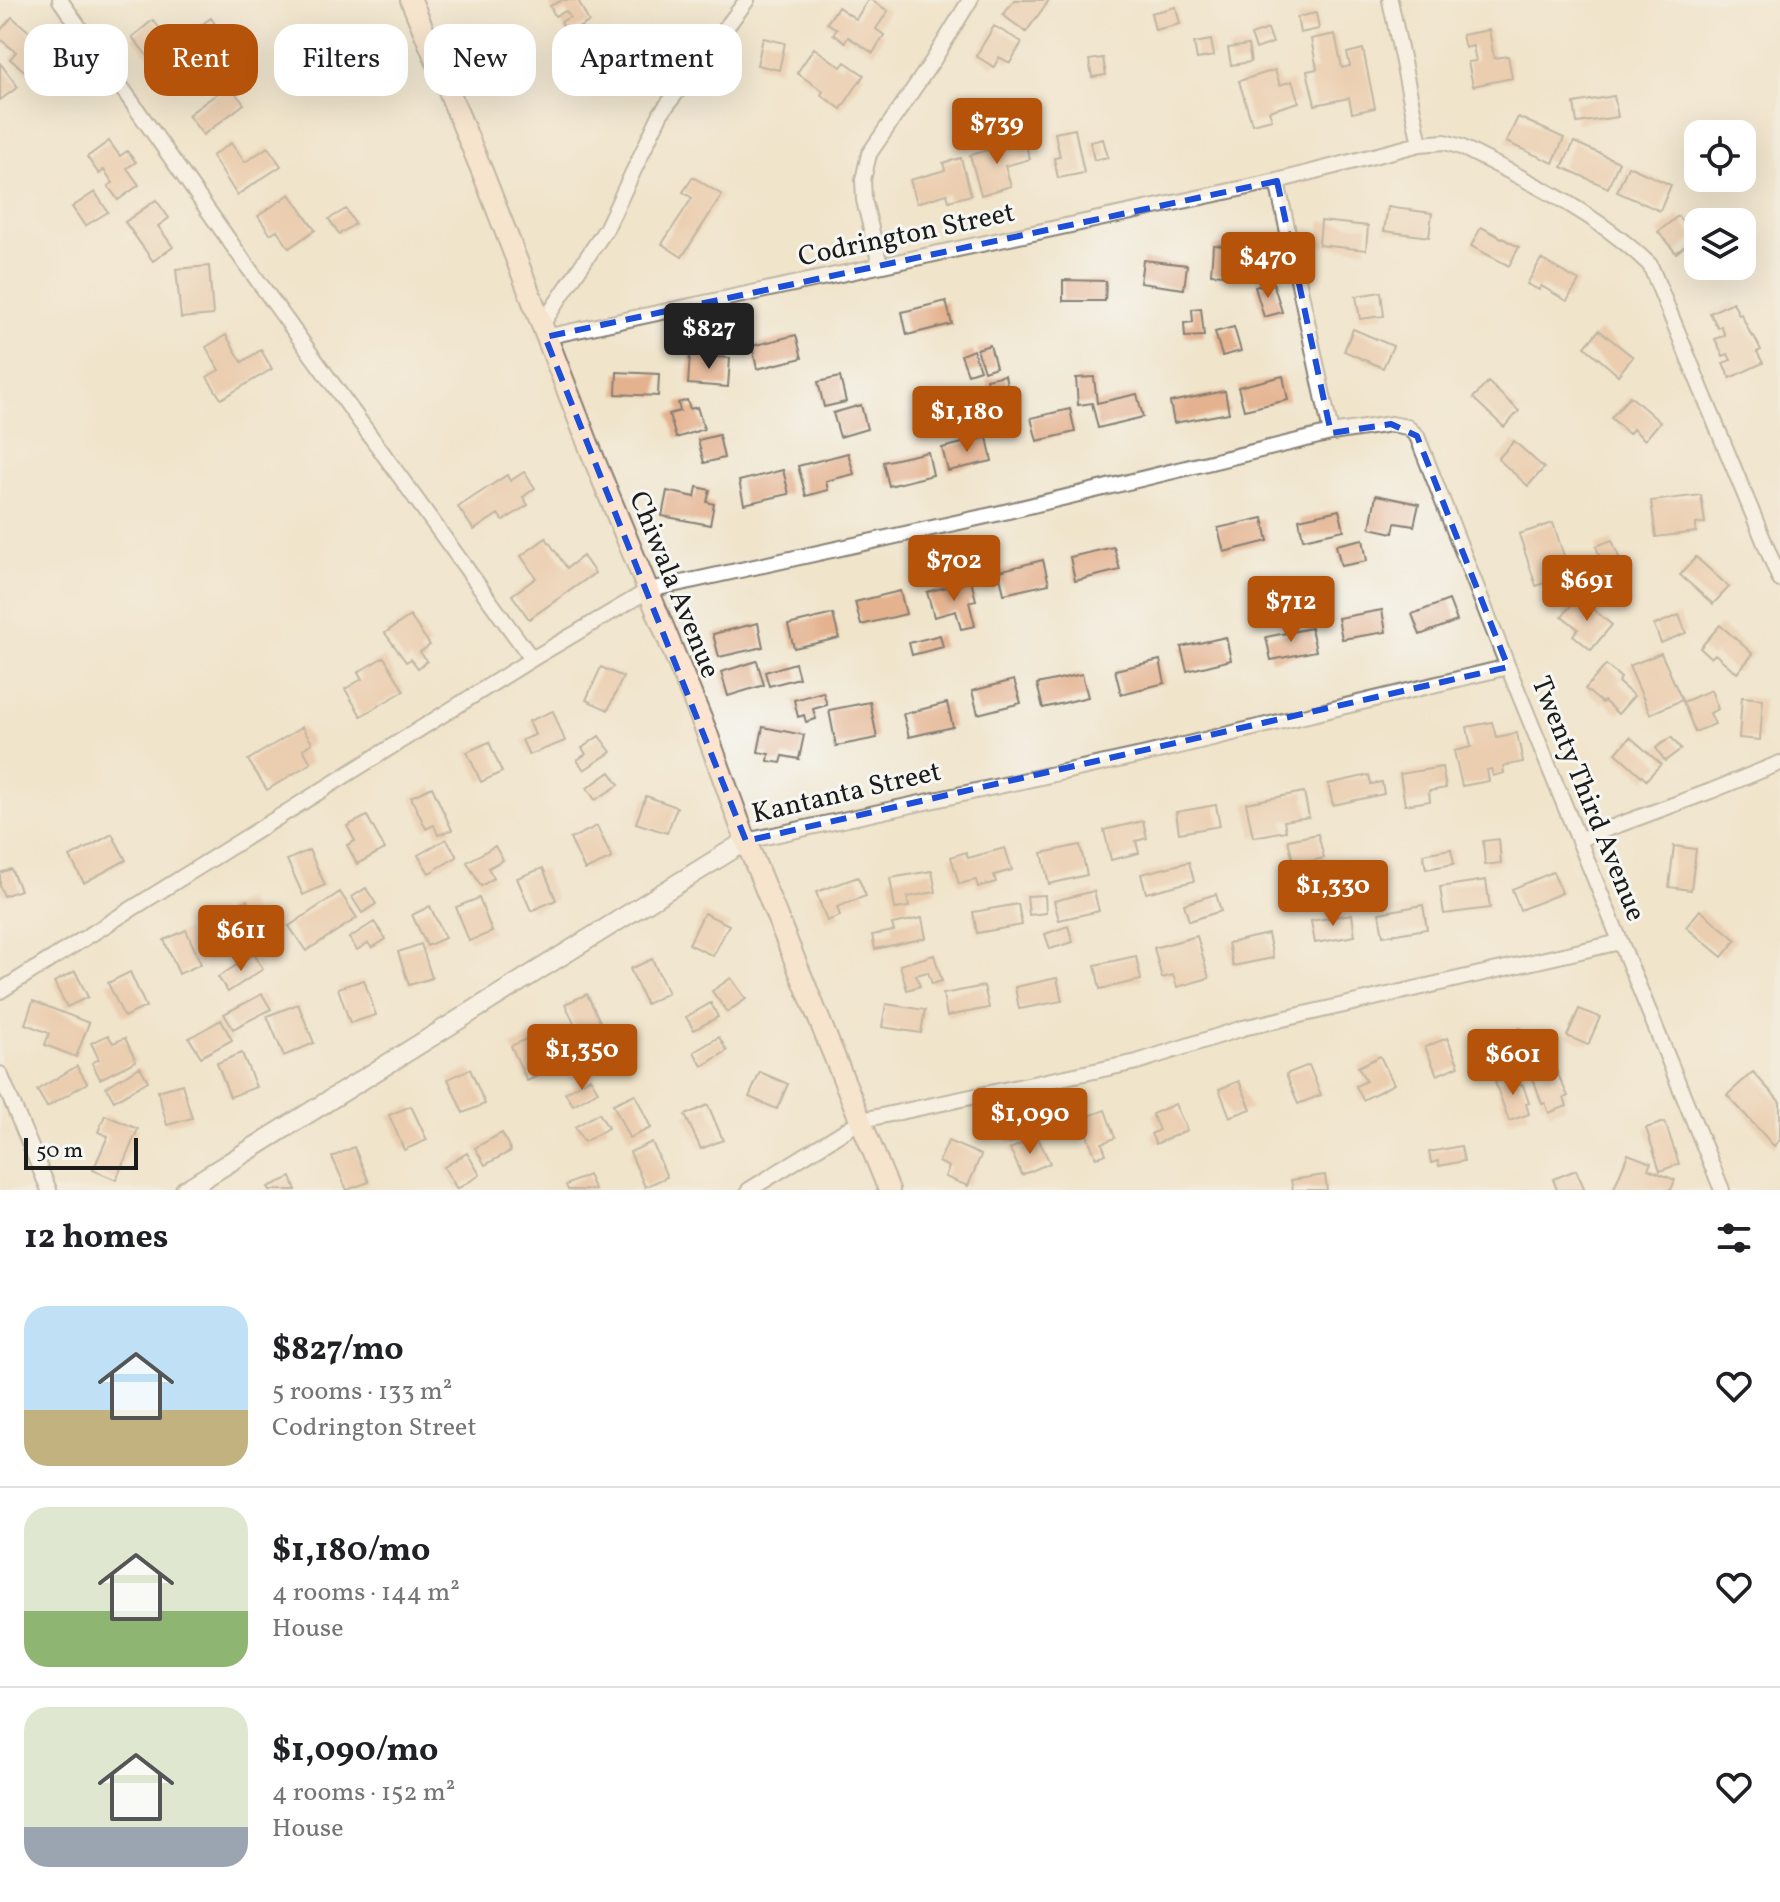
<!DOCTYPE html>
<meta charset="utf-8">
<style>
body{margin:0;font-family:Vollkorn,serif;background:#f2f2f2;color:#202124;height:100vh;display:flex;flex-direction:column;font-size:30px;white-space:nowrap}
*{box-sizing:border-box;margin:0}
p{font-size:26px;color:#757577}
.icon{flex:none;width:44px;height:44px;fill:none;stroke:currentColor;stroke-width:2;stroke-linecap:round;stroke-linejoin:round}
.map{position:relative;height:1190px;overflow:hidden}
.panel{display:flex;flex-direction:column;background:#fff;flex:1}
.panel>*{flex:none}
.banner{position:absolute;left:24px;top:24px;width:800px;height:72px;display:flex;gap:16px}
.buttons{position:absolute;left:1684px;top:120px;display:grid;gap:16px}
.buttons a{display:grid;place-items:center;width:72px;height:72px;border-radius:16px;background:#fff;box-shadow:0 8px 32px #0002;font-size:40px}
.scale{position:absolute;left:24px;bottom:20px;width:114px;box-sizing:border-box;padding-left:8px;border:4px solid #1c1c1c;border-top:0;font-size:22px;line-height:28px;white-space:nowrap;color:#1c1c1c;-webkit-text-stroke:6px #f6f6f2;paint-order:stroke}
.price{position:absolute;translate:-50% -68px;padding:0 18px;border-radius:8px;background:#b45309;color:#fff;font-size:26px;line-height:52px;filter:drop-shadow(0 2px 4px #0008)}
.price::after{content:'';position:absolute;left:50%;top:48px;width:24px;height:18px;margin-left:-12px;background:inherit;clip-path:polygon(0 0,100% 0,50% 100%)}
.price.selected{background:#222;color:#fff}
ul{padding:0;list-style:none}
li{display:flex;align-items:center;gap:24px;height:200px;padding:0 24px}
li+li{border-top:2px solid #e0e0e0}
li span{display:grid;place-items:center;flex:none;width:224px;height:160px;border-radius:24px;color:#555}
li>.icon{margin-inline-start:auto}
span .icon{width:96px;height:96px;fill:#fffc;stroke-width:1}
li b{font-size:34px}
h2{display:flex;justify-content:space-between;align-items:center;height:96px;padding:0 24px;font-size:34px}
.tag{padding:0 28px;border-radius:24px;background:#fff;box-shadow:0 8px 32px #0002;font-size:28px;line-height:72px}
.tag.selected{background:#b45309;color:#fff}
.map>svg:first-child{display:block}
</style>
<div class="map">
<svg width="1780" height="1190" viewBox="0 0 1780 1190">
<rect width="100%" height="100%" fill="#f6f6f2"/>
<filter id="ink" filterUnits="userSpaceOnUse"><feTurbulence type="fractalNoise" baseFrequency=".0125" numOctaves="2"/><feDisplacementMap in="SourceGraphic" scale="16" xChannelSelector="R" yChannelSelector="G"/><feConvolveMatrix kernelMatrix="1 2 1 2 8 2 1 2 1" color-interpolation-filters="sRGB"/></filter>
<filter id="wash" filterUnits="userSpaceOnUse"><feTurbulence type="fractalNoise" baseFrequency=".006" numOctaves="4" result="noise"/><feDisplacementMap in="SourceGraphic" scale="32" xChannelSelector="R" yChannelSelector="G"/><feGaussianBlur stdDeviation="1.8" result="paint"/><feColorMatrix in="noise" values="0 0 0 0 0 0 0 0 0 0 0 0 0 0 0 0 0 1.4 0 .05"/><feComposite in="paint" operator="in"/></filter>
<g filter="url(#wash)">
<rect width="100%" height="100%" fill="#f0e4cb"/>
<g id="blocks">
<path fill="#e5b28f" d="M562,0H578L589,22L567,34L561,22L570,17L566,11L555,16L550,6Z
M868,0H871L888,11L876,29L884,35L873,53L848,37L845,42L833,34L837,29L827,23L838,7L856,19Z
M1014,0H1049L1026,32L1003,15Z
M1176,7L1180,24L1155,30L1151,13Z
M1316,13L1319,29L1300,33L1297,17Z
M12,17L53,52L32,77L10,59L16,52L0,39V31Z
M211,18L224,37L197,57L183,38Z
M153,20L173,45L180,40L191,53L163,75L132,37Z
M994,26L1022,42L1010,63L999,57L994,67L976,56Z
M1268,29L1273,43L1256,49L1251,35Z
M1489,30L1494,58L1508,56L1512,78L1473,86L1468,62L1476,61L1473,46L1465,48L1462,35Z
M1335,34L1342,68L1350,66L1347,53L1363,49L1375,108L1352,113L1349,98L1315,105L1307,71L1317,69L1311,39Z
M593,36L599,48L580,55L575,43Z
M763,38L785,43L779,70L757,65Z
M611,39L621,49L613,57L603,47Z
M1211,40L1214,56L1197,59L1194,43Z
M1248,45L1251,62L1231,65L1228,48Z
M814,48L841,67L845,62L864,75L841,109L821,95L823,91L797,73Z
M1103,58L1106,75L1092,77L1089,60Z
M0,63L18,87L0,100Z
M1275,70L1280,85L1292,81L1299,102L1269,111L1272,119L1252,124L1239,81Z
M229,85L244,104L203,135L188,115Z
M1614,96L1618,117L1577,123L1574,103Z
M1025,106L1027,121L1012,123L1010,108Z
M983,115L989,141L965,147L959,121Z
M1518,117L1564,138L1553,163L1506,142Z
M1075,129L1084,173L1058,178L1054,158L1060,157L1055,133Z
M1103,139L1108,157L1094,160L1090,142Z
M1024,140L1030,159L1005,166L1011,186L981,195L970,155Z
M109,141L120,156L127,151L136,162L127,168L139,185L118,200L108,186L113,183L104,170L99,174L87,157Z
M1574,142L1619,162L1608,188L1562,167Z
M231,143L245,162L268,147L281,166L237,195L212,156Z
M961,158L971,195L949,201L947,194L917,203L910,180L945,170L943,163Z
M1628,166L1671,185L1660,211L1617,192Z
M693,177L722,195L682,257L662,244L692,198L683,192Z
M95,192L108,212L85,226L72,207Z
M290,194L315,230L289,248L277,230L270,234L258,216Z
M156,200L169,218L158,226L173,247L153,261L125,222Z
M1388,207L1432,213L1429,237L1384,231Z
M346,209L355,224L339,234L329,219Z
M1678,216L1695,238L1676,253L1658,232Z
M1321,221L1368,226L1366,250L1319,245Z
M1481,227L1519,247L1509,266L1471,246Z
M1213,245L1257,248L1255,269L1224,266L1223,275L1211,274Z
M1541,259L1579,281L1567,301L1541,286L1539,290L1527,284Z
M1143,260L1187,265L1184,289L1140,283Z
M209,266L213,315L181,318L176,269Z
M1063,280L1106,281L1105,301H1063Z
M1273,282L1282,312L1264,317L1255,287Z
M1381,292L1384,316L1360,319L1356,296Z
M946,301L952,324L907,335L902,312Z
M1733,302L1739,315L1741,314L1752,337L1754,336L1761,350L1757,352L1763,363L1730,378L1723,363L1731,360L1728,354L1723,356L1715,339L1725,335L1721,326L1718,328L1710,313Z
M1201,308L1204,336L1185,337L1184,323L1193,322L1192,309Z
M1234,327L1241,351L1222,356L1215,332Z
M1353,329L1393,346L1383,368L1344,351Z
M1599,330L1633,357L1618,375L1585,347Z
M226,335L242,362L261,350L272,369L221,399L207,377L219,370L206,347Z
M796,335L802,358L757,369L752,346Z
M990,345L996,367L984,371L977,349Z
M973,350L980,370L968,374L961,355Z
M690,355L730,358L728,387L688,384Z
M617,372L659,374L658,396L616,394Z
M1005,375L1010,399L984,405L981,392L989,390L986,379Z
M1283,376L1288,400L1244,410L1238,387Z
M840,377L846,402L824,407L818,382Z
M1094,377L1097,403L1137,394L1143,417L1098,428L1092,403L1078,405L1076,378Z
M1488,382L1519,411L1504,427L1473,398Z
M1225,391L1229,413L1174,423L1170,402Z
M1630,396L1660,422L1645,440L1633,429L1629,434L1611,418Z
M687,400L690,409L697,407L704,429L676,438L669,414L680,411L678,403Z
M861,405L867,429L840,437L833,413Z
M1070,409L1075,432L1037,441L1031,418Z
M719,435L724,458L704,463L698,440Z
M987,437L992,461L948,471L942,448Z
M1514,441L1544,468L1528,486L1498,459Z
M928,452L933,475L889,486L883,462Z
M848,453L854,474L826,481L828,490L806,496L798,466Z
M783,470L789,494L744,504L739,481Z
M524,472L535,488L523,497L528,505L503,521L498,514L474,530L458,507L507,475L510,481Z
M697,487L710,490L707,502L714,504L710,525L662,516L667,491L695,497Z
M1376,495L1419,504L1414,526L1395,523L1393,533L1370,528Z
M1701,495L1705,523L1696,524V532L1656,537L1651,501Z
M1339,510L1344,530L1303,539L1299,519Z
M1263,518L1268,541L1224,552L1218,528Z
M1553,523L1570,574L1536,586L1519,534Z
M546,538L567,568L583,556L595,573L529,619L512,595L536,578L521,556Z
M1363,539L1367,561L1341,566L1336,545Z
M1612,540L1622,565L1605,572L1596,546Z
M1114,547L1120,570L1075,581L1070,557Z
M1696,557L1729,587L1713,604L1680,575Z
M1043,560L1049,584L1004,594L999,571Z
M971,581L976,600L969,602L975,626L961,629L956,611L934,617L927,592Z
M900,591L906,614L861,625L855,602Z
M1578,597L1612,625L1591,650L1573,635L1578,629L1562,616Z
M1449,600L1457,621L1420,635L1412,614Z
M1382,610L1386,632L1342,639L1338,618Z
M833,614L839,638L794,648L788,625Z
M1679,615L1686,633L1661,643L1654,625Z
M410,616L430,645L420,652L427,661L418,668L411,659L406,662L385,633Z
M758,623L763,647L719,657L713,634Z
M1720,625L1753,654L1737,673L1715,654L1711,658L1700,648Z
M1311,628L1316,651L1271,660L1266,637Z
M940,635L943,647L912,655L909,643Z
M1226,637L1231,660L1187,671L1181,647Z
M1661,653L1682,700L1650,714L1629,666Z
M384,657L404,691L361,716L345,689L362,679L358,672Z
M1160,660L1165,683L1121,694L1115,670Z
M757,661L764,685L728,696L721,672Z
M795,663L799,678L769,686L765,672Z
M1606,665L1621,678L1618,682L1634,696L1618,714L1604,701L1602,703L1585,689Z
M601,667L623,677L608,710L586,700Z
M1082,674L1088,697L1043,708L1037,684Z
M1014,680L1021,703L978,714L972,691Z
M1711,690L1718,709L1710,713L1715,724L1695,732L1683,702Z
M823,692L827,705L813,709L816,719L806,722L804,715L798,717L794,700Z
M1742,697L1763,699L1760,740L1739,738Z
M870,702L877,738L836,746L829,710Z
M947,703L953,727L909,737L903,714Z
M553,711L565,741L529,755L522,740L535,735L529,721Z
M1492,722L1496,737L1517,733L1523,762L1503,766L1504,773L1493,776L1491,769L1487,770L1489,781L1462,786L1454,751L1471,747L1467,727Z
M302,727L312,743L303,749L311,763L267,790L248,760Z
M763,727L804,735L799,759L783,756L781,763L768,761L769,754L758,752Z
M599,736L611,752L584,770L577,760L586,754L582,748Z
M1630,737L1661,764L1646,780L1616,753Z
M1671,737L1681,749L1665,761L1656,748Z
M489,742L502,772L481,782L467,752Z
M1442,767L1446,788L1429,791L1430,801L1405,805L1400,774Z
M610,772L619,785L595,800L587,788Z
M1369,775L1371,784L1382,782L1384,794L1333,805L1328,784Z
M432,787L452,830L438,835L434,825L426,829L411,797Z
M1304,792L1309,817L1284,821L1286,831L1253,837L1246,803Z
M646,796L677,807L667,833L636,823Z
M1216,805L1220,826L1179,833L1176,812Z
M367,816L385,849L357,864L347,845L355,841L347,826Z
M1143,821L1147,838L1136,841L1139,853L1111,860L1104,830Z
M597,826L612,858L585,870L570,839Z
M112,834L126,860L84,883L70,857Z
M1318,834L1324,858L1294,865L1288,840Z
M446,839L457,857L429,873L418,855Z
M1499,839L1501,863L1485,865L1483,841Z
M1080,845L1087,875L1049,884L1042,853Z
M495,846L503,860L488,868L494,878L481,886L467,862Z
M1674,846L1696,849L1691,890L1669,887Z
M1005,848L1012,870L994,875L996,882L978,887L976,880L959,884L951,857L966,852L968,858Z
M1451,849L1454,864L1426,869L1423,854Z
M309,850L325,885L303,895L287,860Z
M1189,862L1194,881L1146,893L1141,874Z
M543,868L556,900L531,911L517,878Z
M11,869L20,890L4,896L0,886V873Z
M1326,869L1329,890L1316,892L1315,888L1301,889L1299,873Z
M932,871L936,892L907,897L909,907L895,909L890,878Z
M1553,872L1562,893L1520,910L1512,889Z
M858,877L866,896L837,907L840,916L827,921L816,892Z
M1486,880L1490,908L1444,914L1440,887Z
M366,888L376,904L362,913L352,897Z
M1094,891L1099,911L1059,920L1054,901Z
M340,892L357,918L306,951L289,926Z
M1216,894L1221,911L1189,921L1184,904Z
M1045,895L1046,913L1029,915L1027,896Z
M479,898L492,932L469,941L456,907Z
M247,900L263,934L240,944L225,909Z
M1018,904L1022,925L977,933L973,912Z
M1423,905L1427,929L1383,936L1379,913Z
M430,906L445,938L427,946L412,915Z
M1700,910L1736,940L1722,957L1686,927Z
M704,913L729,925L713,956L689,944Z
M1352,914L1355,936L1315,943L1311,921Z
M922,918L926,938L875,949L872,935L894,931L892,924Z
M374,922L386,939L372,948L368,943L357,950L349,938Z
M1068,926L1073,942L1050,949L1045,934Z
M186,930L201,964L179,974L164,940Z
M1268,934L1273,958L1233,966L1228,943Z
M1197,936L1209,978L1177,987L1173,975L1162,978L1154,948Z
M421,944L432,978L409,985L398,952Z
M254,954L263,969L228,992L218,977Z
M934,955L942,981L932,984L928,972L916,975L920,986L907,990L900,965Z
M1136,956L1141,980L1100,989L1095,965Z
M652,959L668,993L646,1004L630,969Z
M75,971L88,997L67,1007L54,982Z
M130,972L146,1007L124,1017L108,983Z
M731,978L746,999L727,1012L712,991Z
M1057,978L1062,1001L1019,1009L1015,987Z
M364,980L376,1015L350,1023L338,988Z
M984,986L989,1008L947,1016L943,994Z
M262,994L271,1009L233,1029L224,1014Z
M587,994L603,1028L581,1038L565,1004Z
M33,1001L89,1023L76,1057L45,1045L49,1033L25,1024Z
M711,1003L718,1017L694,1030L686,1017Z
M298,1004L314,1043L284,1056L267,1016Z
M886,1004L925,1010L921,1033L882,1027Z
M1579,1009L1600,1017L1588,1045L1567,1036Z
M221,1020L232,1040L201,1057L189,1038Z
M1520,1028L1533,1057L1509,1068L1496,1039Z
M108,1035L113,1043L125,1038L136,1061L100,1079L92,1063L99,1059L91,1043Z
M533,1036L549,1071L527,1081L511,1046Z
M719,1037L727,1051L702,1066L694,1052Z
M1447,1038L1459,1066L1437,1075L1425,1047Z
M242,1053L256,1087L230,1097L217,1063Z
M1380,1056L1394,1084L1363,1100L1356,1086L1366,1081L1358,1067Z
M1309,1065L1321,1095L1298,1104L1286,1074Z
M77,1066L87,1083L47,1107L37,1090Z
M140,1067L148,1081L114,1101L106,1087Z
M470,1069L485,1104L463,1113L448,1079Z
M1556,1070L1568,1096L1564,1098L1567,1106L1549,1113L1545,1103L1542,1104L1533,1078Z
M760,1072L788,1084L777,1109L749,1097Z
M1753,1072L1780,1102V1140L1774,1146L1727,1095Z
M1516,1074L1521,1086L1523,1085L1529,1103L1526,1104L1529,1114L1509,1121L1495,1082Z
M590,1078L598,1091L573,1105L565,1093Z
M1239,1081L1251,1109L1230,1117L1219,1089Z
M182,1084L192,1118L167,1125L158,1091Z
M635,1094L651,1128L629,1138L613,1104Z
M1175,1104L1187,1130L1156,1144L1151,1134L1159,1130L1152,1114Z
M708,1105L723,1140L701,1149L685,1115Z
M411,1106L427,1140L404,1150L389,1115Z
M1105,1110L1115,1138L1102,1143L1106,1154L1096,1158L1081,1119Z
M1031,1112L1039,1133L1009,1144L1001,1124Z
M599,1113L608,1128L584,1142L575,1127Z
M105,1115L138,1129L116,1180L93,1170L108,1136L98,1132Z
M1665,1122L1679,1164L1660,1171L1646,1128Z
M502,1133L511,1151L485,1165L475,1148Z
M1037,1136L1050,1163L1022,1175L1010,1149Z
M948,1141L981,1155L968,1186L945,1177L949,1167L939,1162Z
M652,1142L667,1177L645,1187L630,1152Z
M1461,1146L1464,1161L1439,1166L1438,1161L1431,1163L1429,1152Z
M354,1147L369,1182L347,1190L332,1157Z
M467,1153L480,1175L457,1189L444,1167Z
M1628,1154L1651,1163L1648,1169L1675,1180L1671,1190H1619L1614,1188Z
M1576,1170L1585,1190H1557L1553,1179Z
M588,1175L595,1190H568L566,1185Z
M1325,1175L1327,1190H1293L1291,1180Z
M291,1177L296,1190H270L268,1187Z"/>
</g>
</g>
<g filter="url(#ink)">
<use href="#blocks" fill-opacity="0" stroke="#868074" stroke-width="2"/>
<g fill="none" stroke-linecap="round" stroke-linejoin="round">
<defs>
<path id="minor" d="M60,0L245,263L532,659
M1390,0L1420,144
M1277,181L1331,433
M880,265L864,200L863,180L869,154L934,59L970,0
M541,326L606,229L661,113L747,0
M545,337L1277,181L1420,144L1445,142L1461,147C1527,180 1597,213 1650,265L1780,580
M1580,839L1711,791L1780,763
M746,841L1146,754L1508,667
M0,991L532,659L649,590L996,514L1331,433L1391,424L1407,427L1417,436L1508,667L1722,1190
M0,1074L49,1190
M749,1190L862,1120L1137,1062L1243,1028L1620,942"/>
<path id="tertiary" d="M185,1190C373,1075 558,956 746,841"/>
<path id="secondary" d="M411,0L484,176L596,464L705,728L746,841L889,1190"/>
</defs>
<use href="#minor" stroke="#868074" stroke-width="18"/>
<use href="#tertiary" stroke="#868074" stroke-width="22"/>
<use href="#secondary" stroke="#868074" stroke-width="24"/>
<use href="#minor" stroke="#fff" stroke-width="14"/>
<use href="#tertiary" stroke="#fff" stroke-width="18"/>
<use href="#secondary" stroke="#fde4d1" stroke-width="20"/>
</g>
</g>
<path d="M0 0H1780V1190H0ZM1277,181L1331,433L1391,424L1417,436L1508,667L746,841L545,337Z" fill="#f0e4cb" fill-opacity=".55" fill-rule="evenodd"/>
<path fill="none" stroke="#1d4ed8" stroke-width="6" stroke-dasharray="16 10" stroke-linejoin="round" d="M1277,181L1331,433L1391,424L1417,436L1508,667L746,841L545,337Z"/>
<g text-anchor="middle" stroke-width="6" stroke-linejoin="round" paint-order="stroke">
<g font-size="28" fill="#1c1c1c" stroke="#f6f6f2">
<text transform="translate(906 233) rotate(-12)" y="10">Codrington Street</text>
<text transform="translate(676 584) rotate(68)" y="10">Chiwala Avenue</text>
<text transform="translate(846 791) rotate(-13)" y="10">Kantanta Street</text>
<text transform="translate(1590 798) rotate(68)" y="10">Twenty Third Avenue</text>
</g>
</g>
</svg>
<div class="buttons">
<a><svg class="icon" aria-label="locate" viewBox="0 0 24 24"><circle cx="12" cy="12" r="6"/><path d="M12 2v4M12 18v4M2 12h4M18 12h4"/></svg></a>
<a><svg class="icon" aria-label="layers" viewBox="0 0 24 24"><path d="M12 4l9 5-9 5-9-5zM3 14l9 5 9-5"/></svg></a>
</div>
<div class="scale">50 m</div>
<b class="price" style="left:997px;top:166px">$739</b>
<b class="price" style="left:1268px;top:300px">$470</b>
<b class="price selected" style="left:709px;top:371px">$827</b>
<b class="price" style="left:967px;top:454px">$1,180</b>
<b class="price" style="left:954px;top:603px">$702</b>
<b class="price" style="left:1587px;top:623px">$691</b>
<b class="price" style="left:1291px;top:644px">$712</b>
<b class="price" style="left:1333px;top:928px">$1,330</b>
<b class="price" style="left:241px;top:973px">$611</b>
<b class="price" style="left:582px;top:1092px">$1,350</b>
<b class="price" style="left:1513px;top:1097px">$601</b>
<b class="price" style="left:1030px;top:1156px">$1,090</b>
<div class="banner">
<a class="tag">Buy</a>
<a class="tag selected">Rent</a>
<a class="tag">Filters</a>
<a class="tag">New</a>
<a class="tag">Apartment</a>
</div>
</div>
<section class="panel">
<h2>12 homes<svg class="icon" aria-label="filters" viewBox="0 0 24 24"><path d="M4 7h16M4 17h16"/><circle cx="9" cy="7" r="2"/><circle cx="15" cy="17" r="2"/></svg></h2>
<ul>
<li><span style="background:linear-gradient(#bfe0f5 65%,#c2b280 0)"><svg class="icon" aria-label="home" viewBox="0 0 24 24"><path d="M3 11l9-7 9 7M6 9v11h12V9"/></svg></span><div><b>$827/mo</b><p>5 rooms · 133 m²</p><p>Codrington Street</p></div><svg class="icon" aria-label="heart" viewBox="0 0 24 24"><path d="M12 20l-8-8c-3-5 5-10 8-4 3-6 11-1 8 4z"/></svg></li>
<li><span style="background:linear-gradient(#dfe7d0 65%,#8fb573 0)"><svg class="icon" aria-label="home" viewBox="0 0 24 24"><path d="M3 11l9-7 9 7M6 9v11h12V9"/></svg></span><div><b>$1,180/mo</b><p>4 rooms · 144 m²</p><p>House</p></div><svg class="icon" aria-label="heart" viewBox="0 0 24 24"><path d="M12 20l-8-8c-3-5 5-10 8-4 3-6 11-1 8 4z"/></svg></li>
<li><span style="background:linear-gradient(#dfe7d0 75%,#9aa5b1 0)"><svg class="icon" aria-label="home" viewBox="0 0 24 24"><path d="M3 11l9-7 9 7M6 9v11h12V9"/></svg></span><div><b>$1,090/mo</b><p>4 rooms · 152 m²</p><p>House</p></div><svg class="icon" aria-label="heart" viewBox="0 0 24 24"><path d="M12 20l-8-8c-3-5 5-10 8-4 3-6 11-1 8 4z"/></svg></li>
</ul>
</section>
